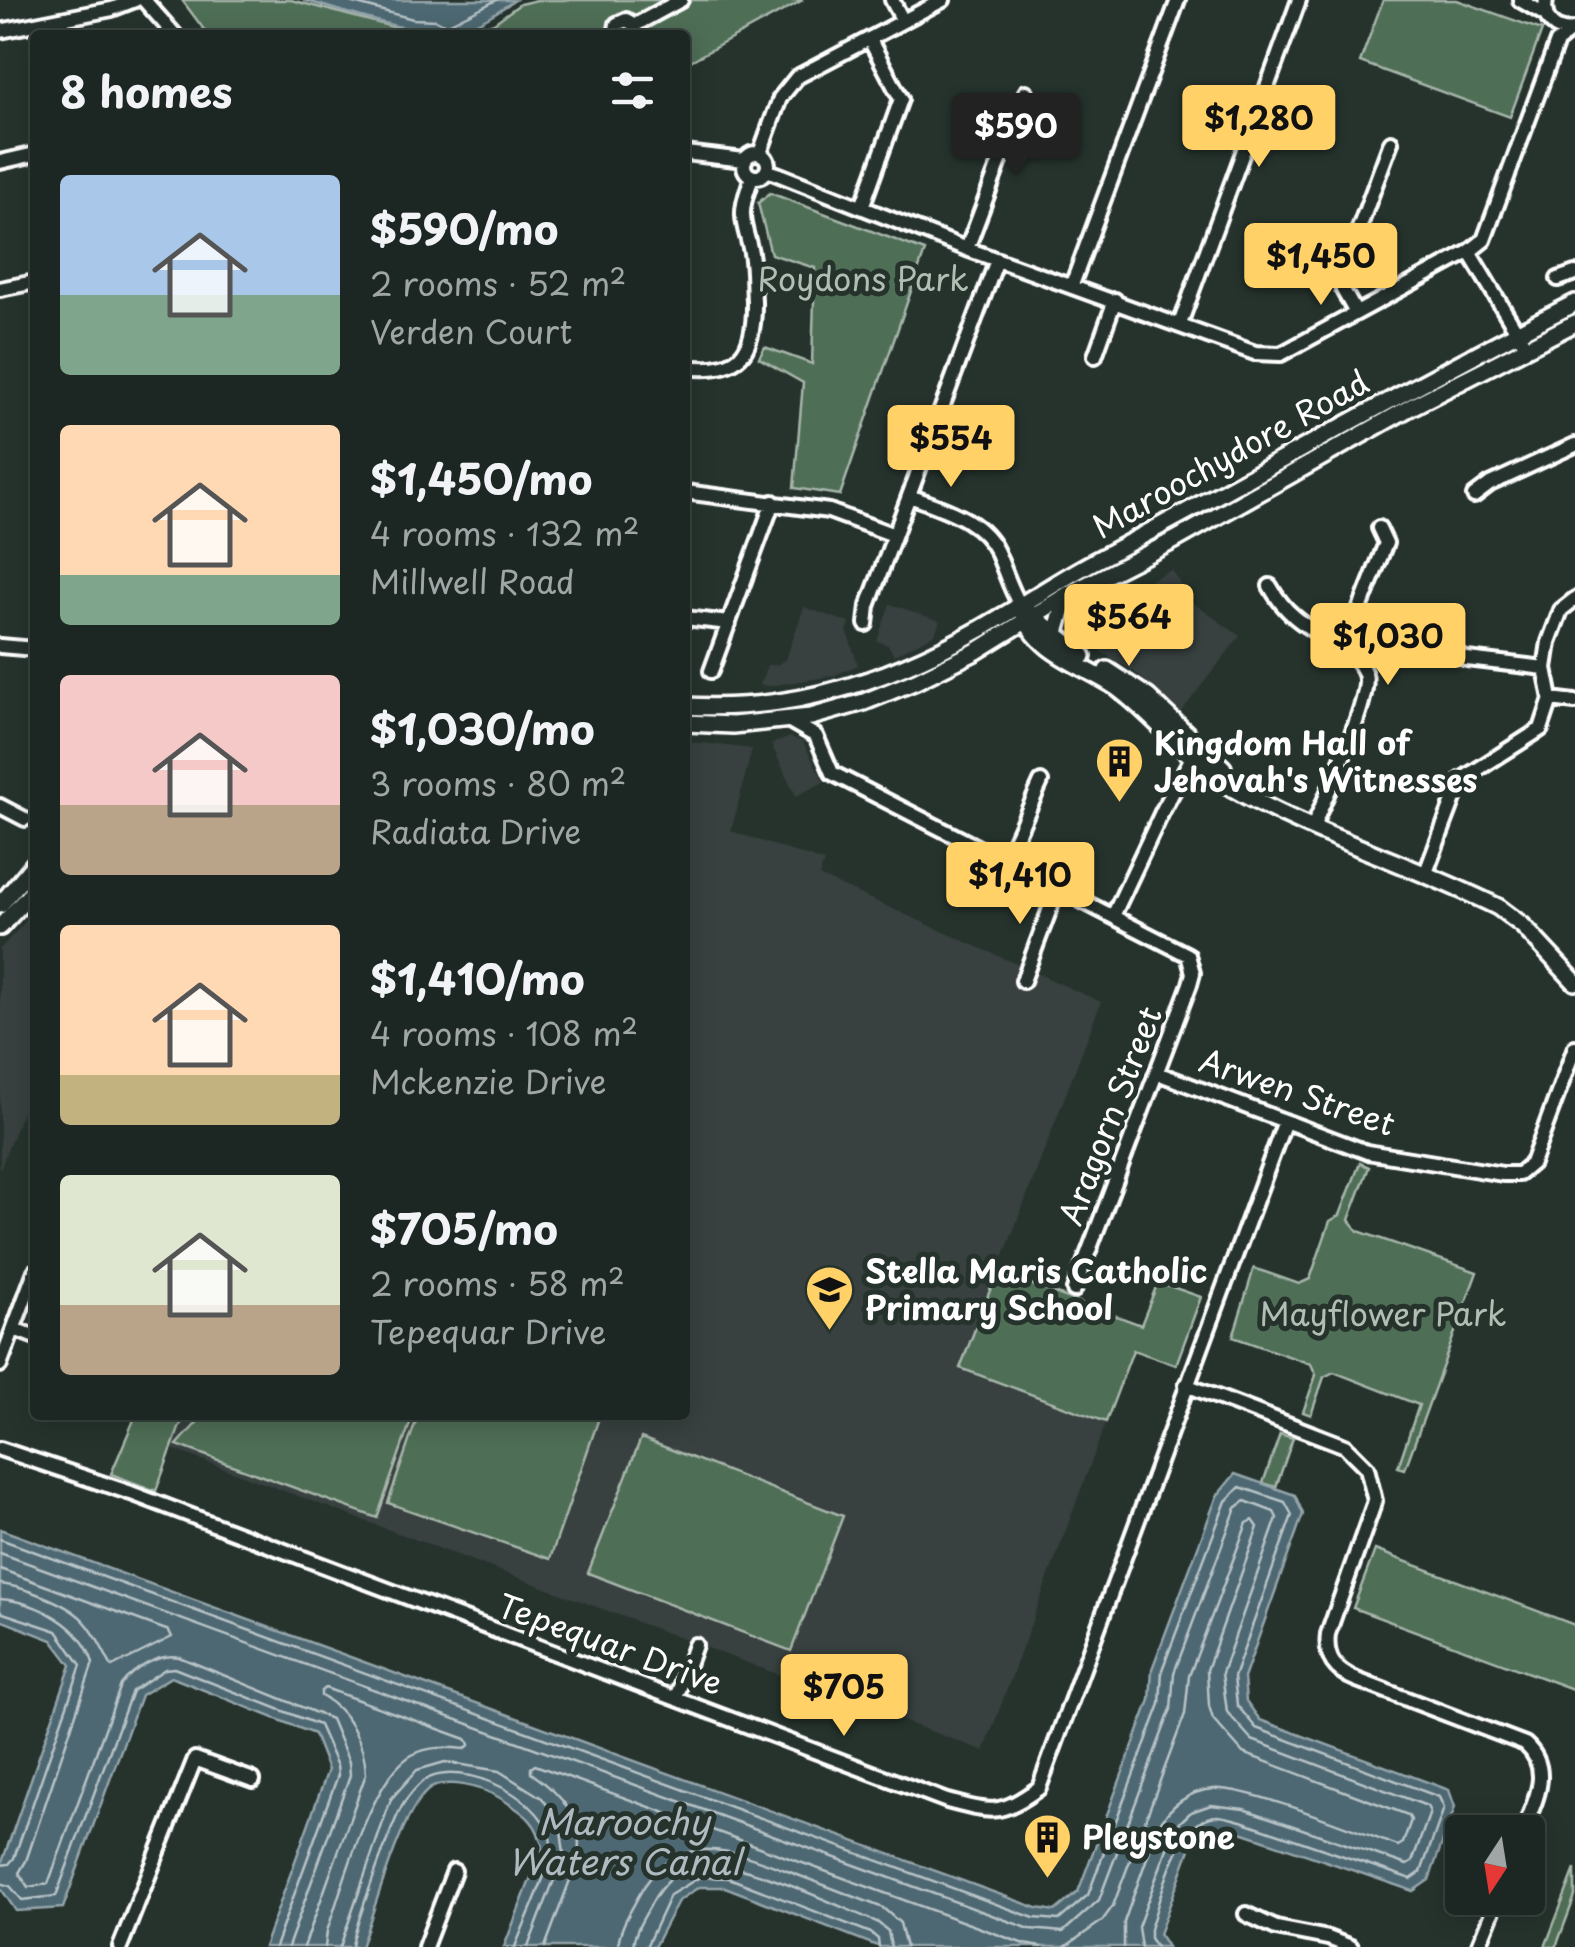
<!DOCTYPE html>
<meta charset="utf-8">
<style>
body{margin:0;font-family:"Playpen Sans",sans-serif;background:#29322f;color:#f1f3f6;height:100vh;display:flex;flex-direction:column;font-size:38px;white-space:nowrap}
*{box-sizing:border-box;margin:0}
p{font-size:32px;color:#a0a5a5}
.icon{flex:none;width:55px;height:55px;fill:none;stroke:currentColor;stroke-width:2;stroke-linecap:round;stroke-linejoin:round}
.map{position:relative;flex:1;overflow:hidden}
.drawer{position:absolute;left:30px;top:30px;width:660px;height:1390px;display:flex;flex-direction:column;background:#1c2622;border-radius:10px;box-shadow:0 5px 25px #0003,0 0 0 2px #3a4340}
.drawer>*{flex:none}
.needle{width:65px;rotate:192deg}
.tools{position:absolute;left:1445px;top:1815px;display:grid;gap:20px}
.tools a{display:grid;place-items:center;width:100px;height:100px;border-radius:10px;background:#1c2622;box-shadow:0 5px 25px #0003,0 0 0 2px #3a4340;font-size:50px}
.price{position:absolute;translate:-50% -85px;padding:0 22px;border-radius:10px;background:#ffd166;color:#111;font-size:32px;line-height:65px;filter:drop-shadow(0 2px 5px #0008)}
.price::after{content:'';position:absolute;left:50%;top:60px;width:30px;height:22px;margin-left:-15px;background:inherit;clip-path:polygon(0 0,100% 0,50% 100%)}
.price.on{background:#222;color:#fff}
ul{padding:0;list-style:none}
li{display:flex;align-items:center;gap:30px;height:250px;padding:0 30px}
li span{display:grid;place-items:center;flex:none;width:280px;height:200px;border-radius:10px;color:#555}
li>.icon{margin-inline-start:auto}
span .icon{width:120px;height:120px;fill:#fffc;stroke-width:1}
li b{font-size:42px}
h2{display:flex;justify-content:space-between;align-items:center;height:120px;padding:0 30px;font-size:42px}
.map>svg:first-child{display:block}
</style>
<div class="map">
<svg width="1575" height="1947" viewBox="0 0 1575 1947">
<rect width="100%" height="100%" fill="#26332d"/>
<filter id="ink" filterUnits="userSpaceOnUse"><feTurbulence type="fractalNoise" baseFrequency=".01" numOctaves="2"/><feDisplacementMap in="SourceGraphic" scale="20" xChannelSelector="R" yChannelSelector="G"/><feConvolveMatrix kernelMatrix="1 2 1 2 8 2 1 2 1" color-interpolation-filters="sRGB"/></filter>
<g filter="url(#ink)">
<path fill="#39403f" d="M1172,570L1189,600L1240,636L1181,712L1132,670L1069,633L1070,625L1080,612Z
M890,604L940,621L935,634L894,655L888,645L877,641Z
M804,607L850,623L847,631L858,665L833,676L769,686L760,685L767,665H777L786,659Z
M791,737L803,742L824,782L796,796L771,744Z
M685,741L752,749L731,831L824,862L819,876L1101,1002L961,1368L1106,1422L984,1751L172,1449L184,1415H685Z
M35,911V1079L0,1169V949Z"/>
<path fill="#4f6e57" stroke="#a7b6ab" stroke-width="2.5" d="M182,0H291L423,35H208Z
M537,0H803L685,64V35H458L494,23L520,4Z
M1383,0H1457L1542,30L1510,117L1360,62Z
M770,193L925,251L840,495L794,488L803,383L759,358L765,347L812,364L815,268L771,254L758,203Z
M1360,1163L1369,1167L1349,1220L1358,1231L1477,1272L1405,1469L1398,1467L1419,1405L1334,1372L1324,1377L1311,1415L1303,1412L1316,1375L1311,1364L1233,1337L1254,1268L1299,1284L1310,1279L1330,1221L1340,1215Z
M997,1272L1141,1325L1158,1282L1201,1297L1176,1365L1133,1350L1106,1422L960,1368Z
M136,1415H184L156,1491L111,1474Z
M204,1415H413L377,1518L177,1445Z
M418,1415H600L550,1559L388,1503Z
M1280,1434L1293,1438L1276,1487L1263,1483Z
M641,1438L843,1516L791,1651L588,1573Z
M1375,1550L1575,1625V1690L1353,1608Z
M1575,1869V1896L1556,1947H1545Z"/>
<path fill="#4d6872" stroke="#94a4aa" stroke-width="2.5" d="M303,0H515C497,12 479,24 459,30C423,40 341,10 303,0Z
M1235,1474L1295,1495L1303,1514L1244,1678L1246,1701L1260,1720L1449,1790L1455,1807L1429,1880L1413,1891L1238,1831C1218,1826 1208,1826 1193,1841L1159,1934L1167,1947H880L725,1887H699L678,1901L654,1947H504L542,1849C539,1821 522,1812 500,1798C483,1788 444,1776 427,1791C400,1815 375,1909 361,1947H264L328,1770L314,1734L171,1677L141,1695L63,1908L16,1911L0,1887V1868L71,1665L52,1640L0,1620V1529L1037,1908L1055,1911L1078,1892L1150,1700L1152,1669L1217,1496Z"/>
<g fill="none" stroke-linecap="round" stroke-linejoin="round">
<path stroke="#b8c3c7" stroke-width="2.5" d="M342,0L413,19L436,20L446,25L497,0
M0,1539L1034,1918L1059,1920L1088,1895L1160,1704L1162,1670L1226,1501L1240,1487L1285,1502L1292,1515L1234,1677L1237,1705L1256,1728L1439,1797L1444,1808L1421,1872L1411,1879L1241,1821C1233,1819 1224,1816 1217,1816C1177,1818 1161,1898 1150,1929V1938L1156,1947
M0,1553L1030,1929L1063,1932L1099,1900L1171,1709L1174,1673L1236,1508L1245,1501L1274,1512L1277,1518L1222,1673L1227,1712L1252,1740L1427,1806L1430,1812L1412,1862L1407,1865L1244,1809L1211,1805L1191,1812L1175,1827L1138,1927L1141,1947
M0,1569L169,1631L172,1637L112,1667C90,1626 87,1613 40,1595C26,1590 14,1585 0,1584
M0,1599C37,1602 82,1625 93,1663L26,1861L19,1873L28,1887L48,1884L121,1685C133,1669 159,1653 179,1657L331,1719L349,1762L350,1775L288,1947
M0,1612L57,1631L81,1665L14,1858L9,1864L0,1865
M0,1883L10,1886L22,1900L56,1896L132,1691L165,1669L174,1668L319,1725L337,1766L338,1775L275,1947
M304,1947L366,1774C365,1743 348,1710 321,1696V1691L325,1688L466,1739L470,1744L465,1749C447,1747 429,1746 412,1755C371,1778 343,1886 327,1931L325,1947
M340,1947L391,1799L417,1770L445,1762L499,1771L542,1798L560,1823L564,1854L528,1947
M352,1947C354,1928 393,1819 404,1803C409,1796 418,1784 425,1780C462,1757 552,1801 551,1846C551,1868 524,1923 515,1947
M545,1947L577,1861C586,1821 562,1794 531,1773V1768L535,1765L1024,1944L1042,1947
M618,1947C619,1928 630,1913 638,1897C676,1825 736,1851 795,1874C824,1885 853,1896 883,1908L900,1923L906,1947
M633,1947C634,1931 644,1918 651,1904C660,1887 677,1867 698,1864C742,1859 833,1904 877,1922L888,1931L891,1947
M646,1947L670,1895L700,1877L729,1878L871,1933L878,1939L879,1947
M1065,1947L1102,1921L1113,1906L1185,1714L1189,1676L1247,1523L1253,1520L1258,1527L1207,1670L1209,1706L1213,1719L1243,1753L1408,1815L1411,1820L1403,1843L1398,1846C1358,1832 1248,1786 1213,1789C1189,1791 1169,1806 1158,1827L1124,1922V1947"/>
<defs>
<path id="minor" d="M144,0L175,35
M892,0L903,21
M1520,0L1546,15
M1546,0C1542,20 1555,33 1575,30
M635,25L681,0
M0,31L112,9L135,0
M615,35L617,24L626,20L635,25L636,35
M744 165a12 12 0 1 1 24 0a12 12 0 1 1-24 0Z
M685,153L744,160
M760,153L780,98L797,77L943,0
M0,162L35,154
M767,170L967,249L1255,353L1281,354L1469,252L1484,240L1557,42L1570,31
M862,207L901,99L870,40
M967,249L1026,92
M1469,252L1522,340
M1558,279L1575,273
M1072,285L1178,0
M0,289L35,282
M1356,313L1343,290L1341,277L1391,142
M1180,324L1299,0
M1095,356L1115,300
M685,367C739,374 755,354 754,301C753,285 754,269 751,253C749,241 743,227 743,215C742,202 749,188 752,176
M685,492L829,511L894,535
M910,496C942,509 981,518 997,552C1005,570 1010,588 1020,605
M1474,496L1490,484L1575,445
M1270,586C1288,619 1309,627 1339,646C1351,654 1360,660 1365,674C1373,696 1324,800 1313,827
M685,618L729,623
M866,624L868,606L997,260
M1410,641L1467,659L1545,668
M0,646L35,649
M1344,649L1386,543L1379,528
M711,671L773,502
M1551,699L1575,702
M788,720L816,736L832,773L1188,955L1193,973L1190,984L1074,1290
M0,806L25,819
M1005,862L1041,782
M1425,875L1461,780L1541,729L1551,699L1545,668L1549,642L1561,610L1575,599
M1114,914L1163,810L1195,752
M1023,981L1058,887
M1157,1073L1367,1152L1503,1174H1519L1532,1163L1575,1047
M14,1329L35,1337
M0,1365L35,1271
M1186,1385L1345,1446L1367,1468L1375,1501L1328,1634C1325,1658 1335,1671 1357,1680L1525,1744C1554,1770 1534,1802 1523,1832
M0,1449L131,1493L947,1801C993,1813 999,1816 1039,1788L1285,1121
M676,1698L695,1645
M1246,1914L1276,1928L1328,1938L1351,1947
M120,1947L195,1759L253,1780
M425,1947L454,1871
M1478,1947L1498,1898"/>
<path id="major" d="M1027,611L1083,656
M1023,612C1036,653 1084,665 1116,687C1157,717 1189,762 1232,788C1316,836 1411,864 1498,907L1522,925L1575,982
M1055,636L1067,595
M1107,670L1148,697L1223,768
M685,706C800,713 903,676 1001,617C1032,599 1061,579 1093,562C1254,477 1412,385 1575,303
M685,723L733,725L811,717L864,702L916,681L977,651L1067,595L1175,540L1411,407L1575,323
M0,905L35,863
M0,927L35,889"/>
</defs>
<use href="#minor" stroke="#fff" stroke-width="20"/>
<use href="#major" stroke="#fff" stroke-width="22"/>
<use href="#minor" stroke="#26332d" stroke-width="12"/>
<use href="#major" stroke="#26332d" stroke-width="15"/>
</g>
</g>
<defs>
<symbol id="building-pin" viewBox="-11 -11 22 30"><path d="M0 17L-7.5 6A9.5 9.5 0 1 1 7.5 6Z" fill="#ffd166" stroke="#26332d"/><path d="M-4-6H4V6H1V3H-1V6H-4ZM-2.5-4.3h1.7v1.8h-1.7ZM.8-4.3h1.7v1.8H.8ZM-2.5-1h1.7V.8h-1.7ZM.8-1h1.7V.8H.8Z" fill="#111"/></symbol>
<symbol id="school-pin" viewBox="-11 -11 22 30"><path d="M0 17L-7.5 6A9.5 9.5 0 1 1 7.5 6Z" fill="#ffd166" stroke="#26332d"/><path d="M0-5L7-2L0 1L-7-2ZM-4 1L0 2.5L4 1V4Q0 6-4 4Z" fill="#111"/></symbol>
</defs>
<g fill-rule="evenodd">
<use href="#building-pin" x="1092" y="734" width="55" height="75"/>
<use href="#school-pin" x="802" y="1262" width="55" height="75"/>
<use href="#building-pin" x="1020" y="1810" width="55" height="75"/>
</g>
<g text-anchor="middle" stroke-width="10" stroke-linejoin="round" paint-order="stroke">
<g font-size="32" fill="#b0beb3" stroke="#26332d">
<text x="863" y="291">Roydons Park</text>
<text x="1383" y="1326">Mayflower Park</text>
</g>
<g font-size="32" fill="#fff" stroke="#26332d">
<text transform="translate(1231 455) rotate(-29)" y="11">Maroochydore Road</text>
<text transform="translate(1297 1093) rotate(19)" y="11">Arwen Street</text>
<text transform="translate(1111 1116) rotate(-69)" y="11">Aragorn Street</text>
<text transform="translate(610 1645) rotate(20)" y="11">Tepequar Drive</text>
</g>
<g font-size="32" font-weight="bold" fill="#fff" stroke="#26332d" text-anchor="start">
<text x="1154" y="755">Kingdom Hall of<tspan x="1154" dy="37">Jehovah's Witnesses</tspan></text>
<text x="865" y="1283">Stella Maris Catholic<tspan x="865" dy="37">Primary School</tspan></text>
<text x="1082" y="1849">Pleystone</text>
</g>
<g font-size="35" font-style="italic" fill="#afbbc0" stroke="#26332d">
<text x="624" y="1835">Maroochy<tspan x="624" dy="40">Waters Canal</tspan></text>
</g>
</g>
</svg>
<div class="tools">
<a><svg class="needle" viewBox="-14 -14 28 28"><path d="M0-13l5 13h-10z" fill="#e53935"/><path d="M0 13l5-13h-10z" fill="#a0a5a5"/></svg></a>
</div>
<b class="price" style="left:1259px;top:170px">$1,280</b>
<b class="price on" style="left:1016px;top:178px">$590</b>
<b class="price" style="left:1321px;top:308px">$1,450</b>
<b class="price" style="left:951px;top:490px">$554</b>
<b class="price" style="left:1129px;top:669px">$564</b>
<b class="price" style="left:1388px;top:688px">$1,030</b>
<b class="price" style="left:1020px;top:927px">$1,410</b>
<b class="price" style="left:844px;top:1739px">$705</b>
<section class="drawer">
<h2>8 homes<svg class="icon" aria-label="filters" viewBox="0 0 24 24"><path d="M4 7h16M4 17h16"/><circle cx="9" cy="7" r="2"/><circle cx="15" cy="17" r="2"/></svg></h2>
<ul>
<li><span style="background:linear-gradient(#a9c7e8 60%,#7fa58c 0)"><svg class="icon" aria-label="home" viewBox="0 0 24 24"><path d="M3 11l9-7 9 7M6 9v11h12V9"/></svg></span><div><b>$590/mo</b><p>2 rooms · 52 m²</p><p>Verden Court</p></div></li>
<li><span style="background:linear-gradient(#ffd9b3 75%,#7fa58c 0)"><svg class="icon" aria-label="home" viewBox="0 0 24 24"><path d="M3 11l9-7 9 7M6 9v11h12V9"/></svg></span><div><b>$1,450/mo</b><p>4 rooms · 132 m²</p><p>Millwell Road</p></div></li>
<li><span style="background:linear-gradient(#f6c9c9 65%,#b9a48a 0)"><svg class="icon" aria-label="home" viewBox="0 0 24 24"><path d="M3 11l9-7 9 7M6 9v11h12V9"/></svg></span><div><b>$1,030/mo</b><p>3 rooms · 80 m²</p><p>Radiata Drive</p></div></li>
<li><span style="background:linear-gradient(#ffd9b3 75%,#c2b280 0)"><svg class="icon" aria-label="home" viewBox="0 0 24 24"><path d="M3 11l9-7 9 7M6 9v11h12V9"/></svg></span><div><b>$1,410/mo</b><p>4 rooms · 108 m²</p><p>Mckenzie Drive</p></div></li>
<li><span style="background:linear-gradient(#dfe7d0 65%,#b9a48a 0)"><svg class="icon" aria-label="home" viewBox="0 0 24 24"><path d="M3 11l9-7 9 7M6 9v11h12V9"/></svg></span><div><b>$705/mo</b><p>2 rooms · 58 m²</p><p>Tepequar Drive</p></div></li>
</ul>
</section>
</div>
